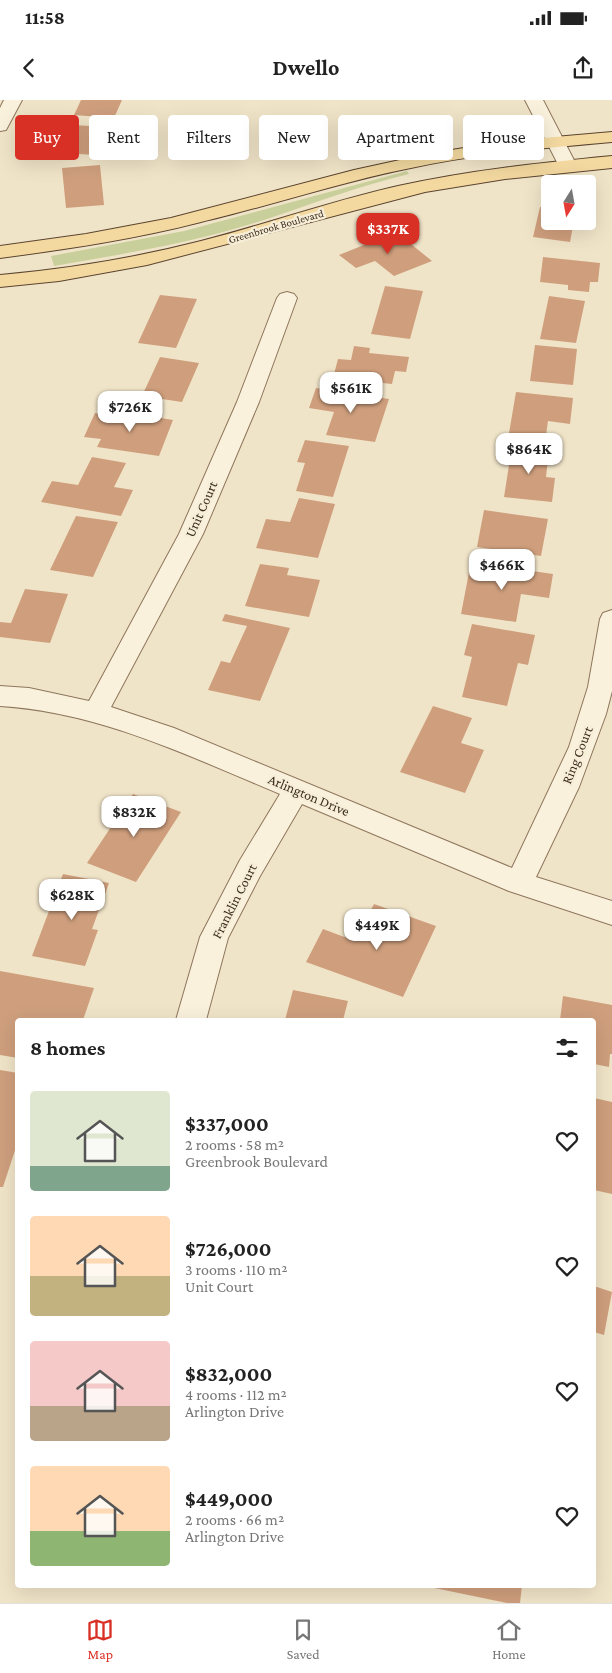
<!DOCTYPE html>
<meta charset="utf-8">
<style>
body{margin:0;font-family:"Crimson Pro",serif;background:#f2f2f2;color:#222;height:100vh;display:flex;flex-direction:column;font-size:19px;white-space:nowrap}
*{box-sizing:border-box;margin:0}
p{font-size:16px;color:#767676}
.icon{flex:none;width:28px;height:28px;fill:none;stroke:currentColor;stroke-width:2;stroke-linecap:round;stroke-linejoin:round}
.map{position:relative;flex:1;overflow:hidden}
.details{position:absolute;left:15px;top:918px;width:581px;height:570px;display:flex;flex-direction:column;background:#fff;border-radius:5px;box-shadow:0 5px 20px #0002}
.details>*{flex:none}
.hud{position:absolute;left:15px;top:15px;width:582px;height:45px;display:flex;gap:10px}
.needle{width:32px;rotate:191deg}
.buttons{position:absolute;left:541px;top:75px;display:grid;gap:10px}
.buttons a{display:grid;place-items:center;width:55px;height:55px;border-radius:5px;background:#fff;box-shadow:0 5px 20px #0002;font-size:25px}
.price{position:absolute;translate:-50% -42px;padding:0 11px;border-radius:10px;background:#fff;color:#222;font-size:16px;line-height:32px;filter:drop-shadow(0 1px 2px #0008)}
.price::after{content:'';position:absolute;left:50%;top:30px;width:15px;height:11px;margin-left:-8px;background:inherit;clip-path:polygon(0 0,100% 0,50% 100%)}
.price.on{background:#d93025;color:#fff}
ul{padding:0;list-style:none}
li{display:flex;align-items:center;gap:15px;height:125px;padding:0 15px}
li span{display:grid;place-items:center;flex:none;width:140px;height:100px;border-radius:5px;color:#555}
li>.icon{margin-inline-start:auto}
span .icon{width:60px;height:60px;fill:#fffc;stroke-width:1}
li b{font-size:21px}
h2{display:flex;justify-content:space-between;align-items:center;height:60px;padding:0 15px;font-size:21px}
.pill{padding:0 18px;border-radius:5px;background:#fff;box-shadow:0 5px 20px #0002;font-size:18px;line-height:45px}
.pill.on{background:#d93025;color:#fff}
.status{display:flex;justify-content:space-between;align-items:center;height:35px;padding:0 25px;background:#fff;direction:ltr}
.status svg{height:14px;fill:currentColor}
header{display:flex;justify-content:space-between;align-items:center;height:65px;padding:0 15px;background:#fff;font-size:22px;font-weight:700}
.menu{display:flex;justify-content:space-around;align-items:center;height:70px;border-top:1px solid #e0e0e0;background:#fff;font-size:14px;color:#767676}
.menu a{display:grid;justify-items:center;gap:2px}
.menu .on{color:#d93025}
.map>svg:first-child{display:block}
</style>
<div class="status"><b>11:58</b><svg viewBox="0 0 49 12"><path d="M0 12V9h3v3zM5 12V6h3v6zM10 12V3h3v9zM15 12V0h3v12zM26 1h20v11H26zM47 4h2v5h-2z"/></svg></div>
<header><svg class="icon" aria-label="back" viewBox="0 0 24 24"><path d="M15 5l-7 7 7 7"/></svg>Dwello<svg class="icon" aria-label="share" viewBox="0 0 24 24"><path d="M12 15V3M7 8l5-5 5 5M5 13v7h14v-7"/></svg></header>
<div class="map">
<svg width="612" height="1503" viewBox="0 0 612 1503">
<rect width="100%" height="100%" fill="#f0e4c8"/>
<path fill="#c9cf9b" d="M407,71L409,74C359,86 312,104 264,120C196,142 125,154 54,166L51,156L184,131Z"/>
<path fill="#cf9f7d" d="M81,0H122L114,18L74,15Z
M74,25L105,27L95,55L64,53Z
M100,65L104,105L66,108L62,68Z
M540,107L550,108V121H574L570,142L533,137Z
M396,132L432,161L394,176L375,161L356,168L339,155Z
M543,157L600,163L598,182H590L589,192L568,190V185L540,182Z
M385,186L423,191L410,239L371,234Z
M160,195L197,199L176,248L138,243Z
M549,196L585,201L576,243L540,239Z
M535,245L577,249L573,285L530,281Z
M354,246L370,248L369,253L409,257L406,272L395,271L392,284L333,278L338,259L351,260Z
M160,257L199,263L182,302L142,296Z
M316,288L389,299L375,342L326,335L334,312L309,308Z
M516,292L573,298L570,324L548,321L545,343L508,339Z
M95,313L125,317L126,314L143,315L173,320L159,356L97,347L101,339L84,337Z
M305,340L349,346L333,397L296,391L305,363L297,362Z
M512,346L549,350L546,377L555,378L552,402L504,397Z
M92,357L126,363L114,387L133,390L121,416L41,402L52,381L78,385Z
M299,398L335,404L318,458L256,448L266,419L290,422Z
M484,410L548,419L541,456L477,447Z
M76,416L118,422L93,477L50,470Z
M471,462L553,474L549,498L521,494L516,522L461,514Z
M260,464L289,468L287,475L320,480L309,517L245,506Z
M25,489L68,494L50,543L0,537V522L11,523Z
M225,514L290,528L260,601L208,590L221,561L230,563L247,526L222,521Z
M472,524L535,535L528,565L518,563L507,606L462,597L472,557L464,555Z
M433,606L472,618L461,643L484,650L465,693L400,672Z
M133,694L181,712L136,782L87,763Z
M63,774L109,783L92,829L98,830L85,866L32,856Z
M374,804L436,826L403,897L306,862L323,829L355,841Z
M0,871L94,888L83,920L48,918L47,920H18V958L0,955Z
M293,890L348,901L343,920H285Z
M563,896L612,905V954H610L609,967L594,964V920H560Z
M0,970L18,973V1041L3,1087H0Z
M594,998L612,1002V1094L594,1090Z
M594,1186L612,1192L604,1235L594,1232Z
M420,1485H522L520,1503H507Z"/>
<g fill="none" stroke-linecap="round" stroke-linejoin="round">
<defs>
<path id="minor" d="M4,0H22L6,30L0,31V8Z
M525,0H543L577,66L575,70H561Z
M287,192L294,194L297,198L259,302L203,434L111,607L174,628L512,768L569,647L588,587L600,519L603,513L612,510V591L606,614L579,687L536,777L612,801V825L509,791L302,704L260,776L228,838L206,920H176L200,837L240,760L280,694C189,656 99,612 0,606V586L29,588L89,601L179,434L237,302L277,198L280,194Z"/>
<path id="major" d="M612,32V42C543,48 474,54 406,69C337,83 269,106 201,122C135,139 68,149 0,158V146L86,134L171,118L354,70L432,53L509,41Z
M612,56V68L505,79L425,92L147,165L59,181L0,187V175C68,169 135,158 201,141C267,124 332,101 398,86C469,70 540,63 612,56Z"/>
</defs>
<use href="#minor" stroke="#8d765c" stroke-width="2"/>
<use href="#major" stroke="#5b4430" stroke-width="2"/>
<use href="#minor" fill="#faf1dc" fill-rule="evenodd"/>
<use href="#major" fill="#f3d9a0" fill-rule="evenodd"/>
</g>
<g text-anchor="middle" stroke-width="4.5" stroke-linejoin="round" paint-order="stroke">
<g font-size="11" fill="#3d2e20" stroke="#f7eed8">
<text transform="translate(276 126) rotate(-16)" y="4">Greenbrook Boulevard</text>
</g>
<g font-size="14" fill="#3d2e20" stroke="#f7eed8">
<text transform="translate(201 409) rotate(-66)" y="5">Unit Court</text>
<text transform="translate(577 655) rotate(-68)" y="5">Ring Court</text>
<text transform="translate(309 695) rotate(23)" y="5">Arlington Drive</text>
<text transform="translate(234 801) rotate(-63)" y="5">Franklin Court</text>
</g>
</g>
</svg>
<div class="buttons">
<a><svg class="needle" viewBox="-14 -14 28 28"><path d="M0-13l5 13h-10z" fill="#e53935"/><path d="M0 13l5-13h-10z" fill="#767676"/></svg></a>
</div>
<b class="price on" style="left:388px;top:155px">$337K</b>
<b class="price" style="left:351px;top:314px">$561K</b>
<b class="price" style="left:130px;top:333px">$726K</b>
<b class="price" style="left:529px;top:375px">$864K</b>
<b class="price" style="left:502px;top:491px">$466K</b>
<b class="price" style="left:134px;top:738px">$832K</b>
<b class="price" style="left:72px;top:821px">$628K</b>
<b class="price" style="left:377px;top:851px">$449K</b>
<div class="hud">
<a class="pill on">Buy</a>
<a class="pill">Rent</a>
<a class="pill">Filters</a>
<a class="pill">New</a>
<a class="pill">Apartment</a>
<a class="pill">House</a>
</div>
<section class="details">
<h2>8 homes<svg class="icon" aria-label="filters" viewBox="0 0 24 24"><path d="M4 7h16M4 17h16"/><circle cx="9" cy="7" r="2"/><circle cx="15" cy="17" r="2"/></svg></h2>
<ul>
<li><span style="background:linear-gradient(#dfe7d0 75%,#7fa58c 0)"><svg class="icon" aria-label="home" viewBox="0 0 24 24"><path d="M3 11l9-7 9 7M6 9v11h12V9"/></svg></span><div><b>$337,000</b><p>2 rooms · 58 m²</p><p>Greenbrook Boulevard</p></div><svg class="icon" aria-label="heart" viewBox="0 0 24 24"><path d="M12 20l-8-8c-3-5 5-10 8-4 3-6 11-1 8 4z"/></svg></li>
<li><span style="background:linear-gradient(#ffd9b3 60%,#c2b280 0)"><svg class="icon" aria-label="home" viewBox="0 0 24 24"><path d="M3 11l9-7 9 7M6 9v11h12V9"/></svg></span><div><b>$726,000</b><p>3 rooms · 110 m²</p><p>Unit Court</p></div><svg class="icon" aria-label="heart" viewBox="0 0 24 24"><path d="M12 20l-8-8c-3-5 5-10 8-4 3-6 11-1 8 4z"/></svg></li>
<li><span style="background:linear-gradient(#f6c9c9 65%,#b9a48a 0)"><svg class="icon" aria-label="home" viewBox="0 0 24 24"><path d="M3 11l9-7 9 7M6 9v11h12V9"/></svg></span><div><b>$832,000</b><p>4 rooms · 112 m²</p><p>Arlington Drive</p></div><svg class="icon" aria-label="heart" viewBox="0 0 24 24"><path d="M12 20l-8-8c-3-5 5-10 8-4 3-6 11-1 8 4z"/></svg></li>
<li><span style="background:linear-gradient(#ffd9b3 65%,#8fb573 0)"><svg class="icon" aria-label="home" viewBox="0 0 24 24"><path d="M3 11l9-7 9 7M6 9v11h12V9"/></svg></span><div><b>$449,000</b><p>2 rooms · 66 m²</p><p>Arlington Drive</p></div><svg class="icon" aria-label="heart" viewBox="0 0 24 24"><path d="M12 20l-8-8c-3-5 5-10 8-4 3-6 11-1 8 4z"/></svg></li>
</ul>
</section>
</div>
<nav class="menu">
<a class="on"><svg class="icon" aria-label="map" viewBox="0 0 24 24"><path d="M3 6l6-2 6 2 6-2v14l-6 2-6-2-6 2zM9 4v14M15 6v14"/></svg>Map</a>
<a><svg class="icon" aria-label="saved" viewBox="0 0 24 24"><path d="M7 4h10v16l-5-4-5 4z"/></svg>Saved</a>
<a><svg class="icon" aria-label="home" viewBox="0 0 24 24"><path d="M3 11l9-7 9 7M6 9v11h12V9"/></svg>Home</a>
</nav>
